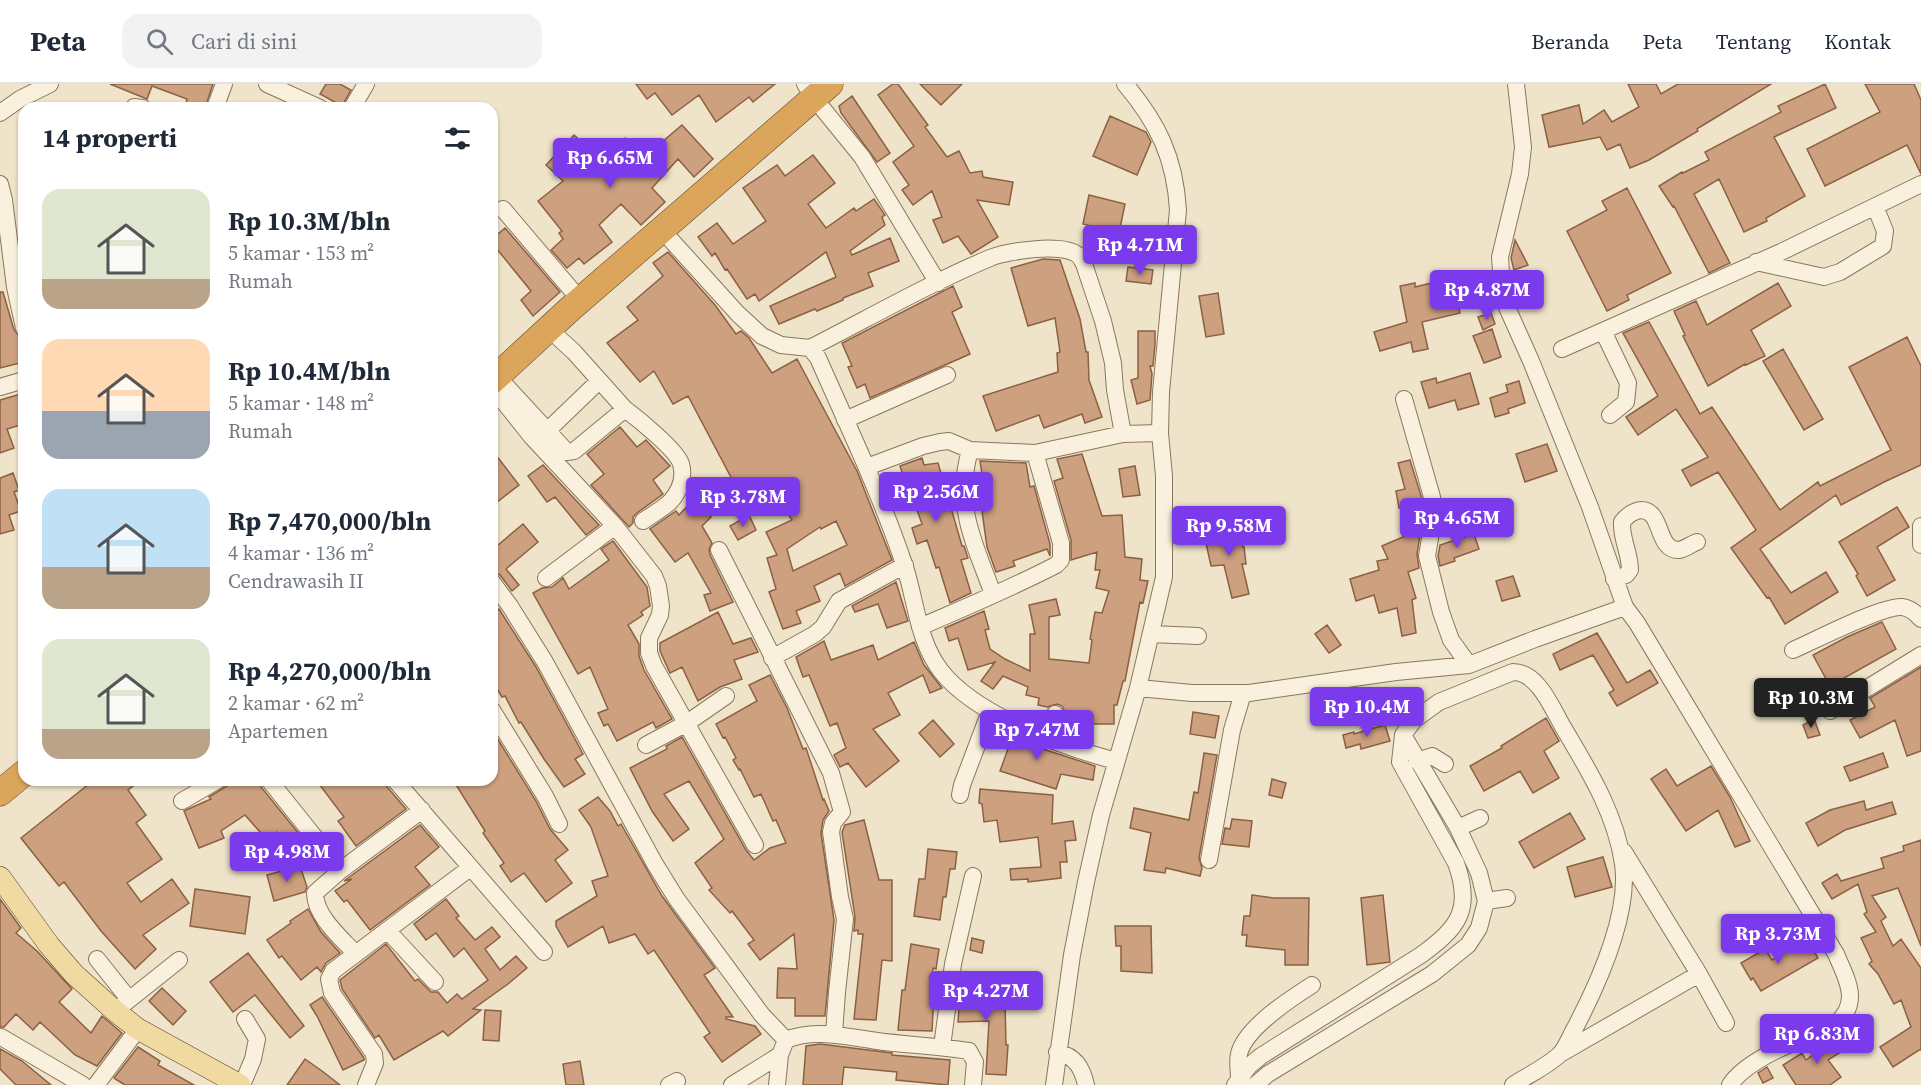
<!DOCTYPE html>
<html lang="id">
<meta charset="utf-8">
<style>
body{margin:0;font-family:"Source Serif 4",serif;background:#f2f2f3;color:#1f2937;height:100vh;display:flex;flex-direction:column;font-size:22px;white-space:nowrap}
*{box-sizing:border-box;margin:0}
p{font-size:20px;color:#747a83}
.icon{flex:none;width:33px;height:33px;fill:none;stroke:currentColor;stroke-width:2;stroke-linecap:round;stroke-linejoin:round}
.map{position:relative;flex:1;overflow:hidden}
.details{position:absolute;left:18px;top:18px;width:480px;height:684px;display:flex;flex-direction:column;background:#fff;border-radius:18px;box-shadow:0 2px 4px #0004}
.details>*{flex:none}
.price{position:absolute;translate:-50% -51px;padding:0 14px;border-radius:6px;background:#7c3aed;color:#fff;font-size:20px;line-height:39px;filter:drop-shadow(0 2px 3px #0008)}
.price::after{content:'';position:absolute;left:50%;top:36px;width:18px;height:14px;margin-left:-9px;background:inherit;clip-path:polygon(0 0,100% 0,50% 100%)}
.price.on{background:#222;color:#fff}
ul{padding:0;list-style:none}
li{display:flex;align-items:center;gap:18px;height:150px;padding:0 24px}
li span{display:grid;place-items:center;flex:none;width:168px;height:120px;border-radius:18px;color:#555}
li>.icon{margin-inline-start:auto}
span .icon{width:72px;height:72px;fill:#fffc;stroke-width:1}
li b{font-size:26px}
h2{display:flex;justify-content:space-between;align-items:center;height:72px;padding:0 24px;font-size:26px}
header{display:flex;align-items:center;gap:36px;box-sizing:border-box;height:84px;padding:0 30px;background:#fff;border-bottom:2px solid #e0e1e3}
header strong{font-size:28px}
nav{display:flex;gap:33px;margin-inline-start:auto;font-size:21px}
.search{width:420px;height:54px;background:#f2f2f3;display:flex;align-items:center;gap:15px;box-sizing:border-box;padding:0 21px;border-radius:18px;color:#747a83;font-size:22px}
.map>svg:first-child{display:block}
</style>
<header>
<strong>Peta</strong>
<div class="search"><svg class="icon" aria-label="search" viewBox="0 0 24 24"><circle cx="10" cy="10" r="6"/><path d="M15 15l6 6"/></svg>Cari di sini</div>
<nav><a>Beranda</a><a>Peta</a><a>Tentang</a><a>Kontak</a></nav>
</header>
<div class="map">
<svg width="1921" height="1001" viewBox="0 0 1921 1001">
<rect width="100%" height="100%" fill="#efe4c9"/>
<path fill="#cda07f" stroke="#8b6043" stroke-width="1.5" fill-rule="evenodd" d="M110,0H213L205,24H185L187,15L152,2L147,15Z
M326,0H340L351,6L342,22L320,10Z
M636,0H775L753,18L749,13L716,38L699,11L672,31L655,9L647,15Z
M893,0H898L928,41L925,43L947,73L959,67L970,89L982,87L983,93L1013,98L1009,121L977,116L998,153L971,170L958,152L943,159L933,136L942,133L932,107L913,121L902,106L909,101L893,78L914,62L878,11Z
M920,0H962L941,21Z
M1628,0H1656L1661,10L1678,0H1771L1700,43L1697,45L1698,47L1649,76L1630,84L1620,60L1607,66L1600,53L1549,63L1542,31L1579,21L1583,40L1604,26L1612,38L1639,23Z
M1825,0L1836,24L1774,53L1805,112L1766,134L1767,137L1744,148L1719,95L1694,110L1730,179L1709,189L1674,122L1673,123L1659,102L1682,88L1683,89L1709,76L1705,68L1781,28L1778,22Z
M1865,0H1914L1921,16V90L1907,61L1825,102L1807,65L1880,28Z
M852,12L890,69L877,78L841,29L839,22Z
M1110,32L1146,48L1151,58L1137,91L1093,72Z
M682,41L713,75L694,93L678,75L652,104L665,118L641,141L621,120L599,141L612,158L584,180L579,174L567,184L551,166L563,155L559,149L562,147L538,117L563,97L546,81L574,51L602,76L625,54L649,79L666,61L662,58Z
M813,71L835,99L808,120L826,144L854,124L856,127L874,115L885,131L882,133L885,141L850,167L852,171L890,154L899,177L868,189L873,202L843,214V216L817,227L815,225L779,240L770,222L836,193L826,168L759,217L755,210L747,215L727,185L725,186L715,169L712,172L698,153L717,139L733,160L766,137L743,104L777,81L785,92Z
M1627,104L1671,189L1627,211L1629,216L1607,227L1567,147L1607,126L1602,117Z
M1089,111L1125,120L1119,149L1083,140Z
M505,144L560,208L533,232L521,216L531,207L492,159V155Z
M1515,156L1528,181L1514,186L1511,174Z
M668,168L715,221L736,250L741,247L749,254L772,289L797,275L857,387L892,476L845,502L840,489L814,502L820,517L796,527L801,539L783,545L769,508L776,505L767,474L777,471L766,448L792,436L778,416L751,431L688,312L673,320L654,287L640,298L607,259L638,236L627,223L663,192L653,179ZM836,437L847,461L793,487L787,465L820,443L821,445Z
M1043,175L1060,176L1080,235L1086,268H1088L1089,296L1102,333L1085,339L1082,330L1044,344L1039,331L996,347L983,312L1058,288L1057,269L1060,268L1055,234L1028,242L1011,184Z
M1128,183L1153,186L1151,200L1126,197Z
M1452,194L1460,229L1422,238L1428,265L1413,268L1411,258L1380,267L1374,248L1407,238L1400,202L1415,199V203Z
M1778,199L1791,222L1751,246L1765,272L1746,281L1745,280L1708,302L1683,252L1685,251L1674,227L1696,217L1707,241Z
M953,202L962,223L952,228L970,270L870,314L865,300L857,304L848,283L852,282L842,259Z
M0,208H3L14,246L21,254L24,267V278L0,284Z
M1218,209L1224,250L1206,253L1199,212Z
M1491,229L1495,240L1483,246L1478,233Z
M1649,238L1700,330L1712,323L1780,426L1818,398L1820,402L1891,366L1849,283L1907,253L1921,282V381L1884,398L1841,421L1836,411L1760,465L1791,509L1826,488L1838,508L1785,540L1769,513L1767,514L1731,464L1756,446L1718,388L1691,402L1682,386L1708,373L1676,325L1638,351L1626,333L1658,312L1623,249Z
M1492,245L1501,273L1484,279L1473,252Z
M1138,247H1155V260L1153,282H1150L1152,290L1150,316L1137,320L1131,296L1138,294Z
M1783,265L1823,335L1804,346L1763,277Z
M1470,289L1479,320L1458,326L1455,316L1429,324L1421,298L1436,294L1437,299Z
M1519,297L1525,319L1508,325L1509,329L1495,333L1490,314L1508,308L1506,301Z
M24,309V340L7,345L14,364L0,369V316Z
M620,343L637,363L646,356L670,382L653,396L663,410L637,429L633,433V439L629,443L591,401L604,390L587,370Z
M1547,360L1557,387L1525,398L1516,370Z
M492,366L519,401L492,422Z
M1082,370L1102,432L1122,431L1125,473L1142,475L1140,496L1148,497L1143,519L1140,518L1125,597H1123L1117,621H1114V640H1094L1065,636V628L1062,622L1057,620L1047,623L1038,621L1039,614L1026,611L1028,603L1003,592L993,605L981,597L995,578L968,586L958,554L949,557L945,544L984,527L989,545L985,546L990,565L1005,575L1030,587V550H1035L1029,521L1056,515L1060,531L1049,533V575L1089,579L1092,556L1090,555L1095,528L1102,529L1109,507L1096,504L1100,486H1095L1097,468L1071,476V456L1054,397L1063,394L1057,375Z
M922,374L924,381L938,379L962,462H964L968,474L961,476L971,509L950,519L939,483L936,484L927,456L917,460L912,444L922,440L910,406L899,410L892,392L902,388L900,382Z
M1410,376L1422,415V420H1419L1423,432L1417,470L1419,484L1408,488L1416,514L1412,516L1416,549L1402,552L1397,524L1379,529L1374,511L1356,517L1350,495L1379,486L1377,477L1388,475L1382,462L1410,450L1402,424H1399L1396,407L1405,405L1398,379Z
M980,377L1026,379L1030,403L1034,402L1050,460V472L1047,465L1013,477L1015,482L996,488L987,463L978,398L983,397Z
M543,381L599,441L586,451L555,413L547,418L528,392Z
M1135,382L1140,411L1123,413L1119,385Z
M13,389L19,406L14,408L21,427L9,431L14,446L0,450V394Z
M693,416L711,433L702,442L712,459L709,465L710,471L733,518L710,527L704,511L711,509L688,469L675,478L650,445L676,427L679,431Z
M1897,423L1909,443L1877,463L1895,496L1867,512L1856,492L1858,490L1839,458Z
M749,431L756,446L738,456L730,442Z
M523,440L538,458L506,485L519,501L512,507L500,491L492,488V466Z
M1237,441L1243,463H1244L1246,480H1242L1249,510L1232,514L1224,481L1211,482L1204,450Z
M1474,450L1479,465L1454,474L1455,477L1440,482L1438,472L1440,461Z
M613,457L647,503L650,522L641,528L643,531L628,541L639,560V572L644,586L672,635L656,644L653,638L617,657L608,640L604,642L598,629L608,625L590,583L578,590L533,509L542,504L552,503L563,494L569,505L609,476L601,465Z
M1513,492L1520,512L1502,517L1496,497Z
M896,498L908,537L887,544L878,520L855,528L852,522Z
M499,525L536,583L583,670L575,675L585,690L564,703L544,675L521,638L519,639L505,612L502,613L492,597V529Z
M718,528L733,560L751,554L758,568L734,576L742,595L720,603L698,617L682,583L670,589L660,567V559Z
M1882,538L1896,565L1830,602L1813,571L1847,553Z
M1327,541L1341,561L1329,569L1315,550Z
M1597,549L1627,599L1650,586L1658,599L1617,622L1609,609L1614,606L1593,571L1560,586L1553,570Z
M824,557L831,576L873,561L878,576L914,558L924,581L942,604L930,609L923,591L888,609L900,631L873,645L899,677L866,703L848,679L840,683L834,671L846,664L837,639L830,642L809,591L803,593L796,573Z
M1921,583V667L1907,672L1895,636L1860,654L1850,636L1875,623L1870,614Z
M770,591L787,624L803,665L806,664L823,716L824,715L829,727L823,736L821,749L834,836L825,932H795V914H777L778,884L797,885L794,850L760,876L748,860L754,856L732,827L730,829L709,806L712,804L695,779L724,755L689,697L664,710L689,745L673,757L652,727L630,684L667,665L666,662L682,653L746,766L754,776L770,764L786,759L776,736L773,737L761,710L754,713L740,685L739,686L733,676L736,674L725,653L723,654L716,640L757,617L749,601Z
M1193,628L1219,632L1215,654L1190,650Z
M1546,634L1559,657L1544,667L1559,694L1533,709L1520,687L1484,707L1470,682L1502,664L1501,662Z
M1814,635L1820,651L1808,654L1803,641Z
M933,636L954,660L940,673L919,649Z
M1385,641L1390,657L1361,665L1360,660L1346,664L1343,651L1354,648V650Z
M996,642L1046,666L1095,682L1093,696L1061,690L1056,705L1000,687L1008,665L989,659Z
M492,646L536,717L550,745L568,766L555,776L572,799L546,818L524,789L511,798L500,782L504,779L483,749L485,747L453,696H492Z
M1204,669L1217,671L1199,774L1202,784L1200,792L1166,784L1165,789L1144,786L1151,749L1130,744L1134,724L1189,736L1194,708L1198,709Z
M1883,669L1888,683L1850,697L1844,683Z
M1711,682L1730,713L1750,757L1735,763L1718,726L1686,747L1651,695L1666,685L1677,702Z
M1272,695L1286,699L1282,714L1269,711Z
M94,696H141L128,706L146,731L136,739L162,775L127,799L141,818L172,795L189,819L143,851L156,865L135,885L101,847L64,798L59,802L21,754Z
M228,696H259L261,703L312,766L306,771L294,756L298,775L277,748L267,756L245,731L221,747L224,754L199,764L184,727L211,715L209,713L227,702Z
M316,696H385L387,703L406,725L356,762L338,737L344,733Z
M980,705L1053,711L1052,740L1073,737L1076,756L1065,757L1067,778H1060L1061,794L1028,798V795L1011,796L1010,785L1041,783L1038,753L1000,758L997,736L984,738L982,720L979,719Z
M598,713L610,727L618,742L621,740L662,812L715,884L704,891L733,933H726V935L755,942L761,950L722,978L704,953L710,949L654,866L648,870L635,850L609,859L603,842L568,863L556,842V837L597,812L592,797L608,792L591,743L579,726Z
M1864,717L1866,726L1892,718L1896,730L1845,746L1818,762L1806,739L1830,726Z
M1570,729L1585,755L1534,784L1519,758Z
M1232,735L1252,737L1249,763L1222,760L1225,744L1230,745Z
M864,736L879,796H892V877L882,876L876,936L854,935L863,850H858V846L854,847L855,833L842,748L845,741Z
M420,741L439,763L415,783L430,801L370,846L347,816L344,818L335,807L352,795L344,797L348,794Z
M1921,756V862L1898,804L1872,812L1886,833L1881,837L1893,862L1901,855L1921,884V966H1919L1893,983L1880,963L1911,943L1901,916L1894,920L1878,890L1869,880L1872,877L1861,854L1876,848L1864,830L1867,828L1858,800L1832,815L1822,799L1837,790L1841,797L1884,784L1881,774L1904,767L1903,762Z
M928,765L957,768L955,785H950L946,813H943L940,836L914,832L919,795H925Z
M1603,773L1612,803L1575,813L1567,783Z
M300,782L307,803L305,808L274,817L267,791Z
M195,805L250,813L245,850L190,842Z
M1252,811L1273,814H1309L1308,881H1285V866L1246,862L1247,851H1242L1244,832H1250Z
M1383,811L1390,878L1367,881L1361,814Z
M0,815L21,844L16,849L37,867L72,905L59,918L91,949L102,932L122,949L97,982L75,971L40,938L33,946L16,930L4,943H0Z
M446,815L459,832L456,834L475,856L492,843L500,853L485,865L500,886L516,872L527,884L508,900L473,925L481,926L448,952L443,947L394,976L379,951L375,954L342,905L340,896L386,860L415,897L418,895L431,908H438L447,919L457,910L462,915L488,896L464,864L454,873L436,849L426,856L414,840Z
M308,825L321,848L340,869L326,879L321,888L317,883L301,896L282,872L279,874L267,856L291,839L290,837Z
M1115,842H1151L1152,889L1121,887V862H1116Z
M972,854L984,857L982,869L970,866Z
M1807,855L1818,874L1761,907L1753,894L1751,896L1741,879L1765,865L1772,876Z
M911,860L939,865L936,885L933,884L930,908H934L932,947L898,946L902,906H905Z
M248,869L304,942L290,954L255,911L233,928L210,898Z
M961,897H987V919H1005L1006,961H1008L1006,991L986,990L989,937L958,938Z
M162,904L186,927L173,941L149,917Z
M322,913L364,974V976L343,986L317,932L310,921Z
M485,926L501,927L499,957L483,956Z
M1839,950L1847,964L1828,976L1841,993L1830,1001H1796L1783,981L1802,969L1806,976L1824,962L1822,958Z
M820,960L892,969V971L950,976L948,1001L896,996L897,988L844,983L842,1001H803L806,962Z
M138,963L160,977L158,981L194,1001H125L117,996L114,994Z
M0,965L22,977L51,1001H16L0,985Z
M305,975L322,987L340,1001H287Z
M580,977L584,1001H566L563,980Z
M1767,983L1773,994L1763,999L1758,989Z"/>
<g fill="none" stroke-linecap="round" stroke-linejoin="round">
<defs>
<path id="minor" d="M267,0L320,24
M805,0L814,14L862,73L938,199
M1516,0L1523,63L1520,90L1500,173L1502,203L1506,221L1531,277L1590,423L1625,523L1637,539L1836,870C1847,896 1861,918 1836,940C1806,954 1748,973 1730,1001
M134,23L143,24
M215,24L224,0
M352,24L366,0
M0,29L20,15L50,0
M0,100L4,116L15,203L24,244
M503,125L581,217
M662,146L738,230L762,252L781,261L810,264L818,274C848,342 880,409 904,480C916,515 917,556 941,587C975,631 1063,663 1116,677
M1756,178L1824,193L1840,188L1883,162L1885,147L1875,122
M1603,247L1628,299L1626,318L1610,331
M810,264C869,234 928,200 990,174C1007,167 1065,158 1079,172C1081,174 1082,177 1084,180L1103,237L1113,279L1115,306L1123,350
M1562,265L1781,168L1921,100
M497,292L567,368L574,367L625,325L574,268L549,245
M0,303L24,296
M492,303L531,352L615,442L654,492L658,502L661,522L660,531L649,554V569L654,582L755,761
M1404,315L1432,413L1434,431L1427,472L1441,528L1451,556L1469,581
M625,325C637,334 677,366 681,380C685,394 679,408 670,418C662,425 652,431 643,437
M845,336L947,291
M547,347L599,297
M970,366C954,422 974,458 993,510
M867,383L923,362L940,358L949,357L970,366L1035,369L1123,350L1160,349
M1921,442V461
M719,466L831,689L842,728L833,739L831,748L840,813L845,835L837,908L834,950
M546,494L615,442
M1614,495L1626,491L1630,486C1630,469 1621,455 1622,438C1628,430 1641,421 1651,430C1661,438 1660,467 1679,466C1685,465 1691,460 1697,458
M492,498L510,522L545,578L655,780L676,814L762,931L786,956
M920,543C966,523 1012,504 1056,481L1061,476V459L1035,369
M1151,550L1198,552
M1793,566C1814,557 1883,521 1902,523C1910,524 1916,529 1921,535
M772,574L815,550L823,543L839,517L905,481
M1138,604L1192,609H1249L1396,588L1469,581L1535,555L1625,523
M492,626L545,712L559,740
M1830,627L1921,571
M1049,656L1055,630
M646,661L687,639L726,612
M1417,677L1432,672L1445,680
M269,696L341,786L422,726
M395,696L544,868
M960,711L962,701L990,627
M182,717L218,696
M1458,744L1480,734
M1624,768L1699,890L1726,939
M1209,776L1232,646L1243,609
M341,786L315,809C315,832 341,854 356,870
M1486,817L1507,814
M387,846L435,898
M97,875L128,914
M115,927L179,876
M1,953L83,1001
M942,963L953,880L973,792
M1057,968C1075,972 1082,983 1086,1001
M1560,970L1699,890
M1242,997L1239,994C1239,986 1237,978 1239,970C1245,944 1290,915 1312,901
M96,1001L138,945
M242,1001L253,975L257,955L245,935
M366,1001L375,979L374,970L332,909L329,895L333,887L470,784
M669,1001L677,997
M732,1001L780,971L786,956C815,944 847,953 877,957C907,961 938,962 969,967L975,978L973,1001
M777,1001L780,971
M1054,1001L1072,871L1086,798L1101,731L1138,604L1164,493V392L1160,349L1161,308L1178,126C1175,74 1158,39 1125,0
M1235,1001L1249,982L1261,972L1421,871C1458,844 1473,826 1456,779L1400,678L1403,651L1414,636L1439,618L1513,588C1538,588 1552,624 1563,643C1588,685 1616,730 1623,780C1630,830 1598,900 1575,944C1570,952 1566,965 1559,971C1546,983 1528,991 1513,1001
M1255,1001L1268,990L1432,890L1468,861L1479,844L1486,817L1479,789L1458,744L1403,651"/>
<path id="major" d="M0,793L49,861L74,890L115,927L138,945L240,1001"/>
<path id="highway" d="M492,297L570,225L830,0
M0,709L24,689"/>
</defs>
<use href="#minor" stroke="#8b765d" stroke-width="18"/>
<use href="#major" stroke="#5a4431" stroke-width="22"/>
<use href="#highway" stroke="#5a4431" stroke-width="27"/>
<use href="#minor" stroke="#f9f1dd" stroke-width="16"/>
<use href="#major" stroke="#f1d9a2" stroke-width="21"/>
<use href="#highway" stroke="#dca55c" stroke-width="26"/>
</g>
</svg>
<b class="price" style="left:610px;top:105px">Rp 6.65M</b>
<b class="price" style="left:1140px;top:192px">Rp 4.71M</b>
<b class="price" style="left:1487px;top:237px">Rp 4.87M</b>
<b class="price" style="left:936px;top:439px">Rp 2.56M</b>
<b class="price" style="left:743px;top:444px">Rp 3.78M</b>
<b class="price" style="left:1457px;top:465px">Rp 4.65M</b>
<b class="price" style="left:1229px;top:473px">Rp 9.58M</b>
<b class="price on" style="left:1811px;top:645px">Rp 10.3M</b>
<b class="price" style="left:1367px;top:654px">Rp 10.4M</b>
<b class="price" style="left:1037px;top:677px">Rp 7.47M</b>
<b class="price" style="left:287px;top:799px">Rp 4.98M</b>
<b class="price" style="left:1778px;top:881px">Rp 3.73M</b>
<b class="price" style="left:986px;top:938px">Rp 4.27M</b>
<b class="price" style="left:1817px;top:981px">Rp 6.83M</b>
<section class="details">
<h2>14 properti<svg class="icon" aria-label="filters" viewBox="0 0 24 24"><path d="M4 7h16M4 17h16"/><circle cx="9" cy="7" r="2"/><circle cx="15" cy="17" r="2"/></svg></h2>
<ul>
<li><span style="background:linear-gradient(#dfe7d0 75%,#b9a48a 0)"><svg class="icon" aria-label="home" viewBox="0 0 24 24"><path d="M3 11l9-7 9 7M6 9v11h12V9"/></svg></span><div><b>Rp 10.3M/bln</b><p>5 kamar · 153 m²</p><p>Rumah</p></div></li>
<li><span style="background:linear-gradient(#ffd9b3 60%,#9aa5b1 0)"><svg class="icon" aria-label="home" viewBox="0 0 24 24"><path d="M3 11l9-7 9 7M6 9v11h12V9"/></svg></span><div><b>Rp 10.4M/bln</b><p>5 kamar · 148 m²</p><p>Rumah</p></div></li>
<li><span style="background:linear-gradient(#bfe0f5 65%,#b9a48a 0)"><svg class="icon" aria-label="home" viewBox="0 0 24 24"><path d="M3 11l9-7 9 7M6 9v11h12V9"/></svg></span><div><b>Rp 7,470,000/bln</b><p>4 kamar · 136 m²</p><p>Cendrawasih II</p></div></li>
<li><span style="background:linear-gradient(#dfe7d0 75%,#b9a48a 0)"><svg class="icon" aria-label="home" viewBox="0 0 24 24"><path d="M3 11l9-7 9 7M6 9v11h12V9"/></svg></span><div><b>Rp 4,270,000/bln</b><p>2 kamar · 62 m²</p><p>Apartemen</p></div></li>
</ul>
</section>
</div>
